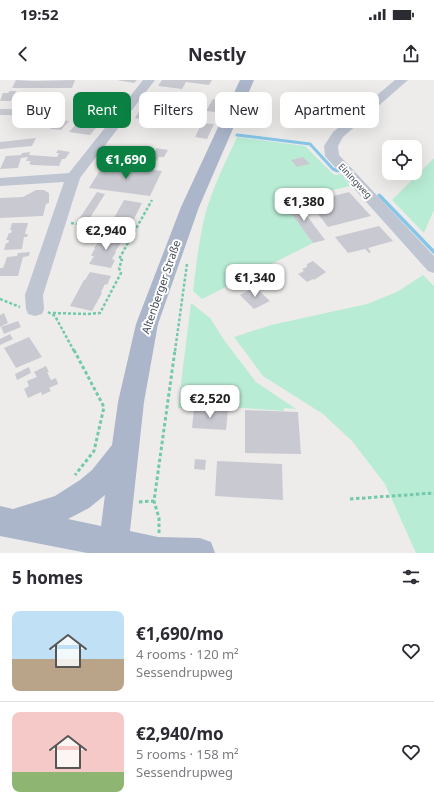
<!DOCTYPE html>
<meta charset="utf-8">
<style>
body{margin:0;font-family:"Noto Sans",sans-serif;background:#f2f2f3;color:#2b2b33;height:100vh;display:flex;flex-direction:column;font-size:15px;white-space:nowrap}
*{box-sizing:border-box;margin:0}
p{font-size:13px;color:#7c7c81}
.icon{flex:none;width:22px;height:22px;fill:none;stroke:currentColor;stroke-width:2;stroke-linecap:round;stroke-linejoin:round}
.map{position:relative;height:473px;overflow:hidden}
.panel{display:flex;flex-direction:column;background:#fff;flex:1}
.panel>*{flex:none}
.top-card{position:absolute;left:12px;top:12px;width:410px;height:36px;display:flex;gap:8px}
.fabs{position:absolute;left:382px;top:60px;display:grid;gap:8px}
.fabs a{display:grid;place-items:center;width:40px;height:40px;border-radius:8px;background:#fff;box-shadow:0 4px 16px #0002;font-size:20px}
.price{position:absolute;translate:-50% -34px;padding:0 9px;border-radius:8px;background:#fff;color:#222;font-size:13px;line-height:26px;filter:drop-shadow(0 1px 2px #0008)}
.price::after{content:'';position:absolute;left:50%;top:24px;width:12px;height:9px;margin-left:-6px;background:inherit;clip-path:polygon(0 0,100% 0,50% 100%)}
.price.active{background:#0b8043;color:#fff}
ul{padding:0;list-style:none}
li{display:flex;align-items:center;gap:12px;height:100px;padding:0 12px}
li+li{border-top:1px solid #e1e1e2}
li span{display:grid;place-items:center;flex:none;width:112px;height:80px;border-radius:8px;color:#555}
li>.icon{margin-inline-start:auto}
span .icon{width:48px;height:48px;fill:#fffc;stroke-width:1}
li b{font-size:17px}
h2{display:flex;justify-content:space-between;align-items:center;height:48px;padding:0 12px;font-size:17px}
.pill{padding:0 14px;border-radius:8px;background:#fff;box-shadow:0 4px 16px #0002;font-size:14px;line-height:36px}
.pill.active{background:#0b8043;color:#fff}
.status{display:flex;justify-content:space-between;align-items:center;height:28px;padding:0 20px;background:#fff;direction:ltr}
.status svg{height:11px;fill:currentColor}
header{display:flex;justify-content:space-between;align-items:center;height:52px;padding:0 12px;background:#fff;font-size:18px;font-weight:700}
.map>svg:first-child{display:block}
</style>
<div class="status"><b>19:52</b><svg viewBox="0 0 49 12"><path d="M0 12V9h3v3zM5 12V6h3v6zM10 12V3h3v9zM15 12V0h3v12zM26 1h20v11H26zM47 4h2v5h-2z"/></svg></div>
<header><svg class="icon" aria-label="back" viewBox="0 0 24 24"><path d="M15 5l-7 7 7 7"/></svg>Nestly<svg class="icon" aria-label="share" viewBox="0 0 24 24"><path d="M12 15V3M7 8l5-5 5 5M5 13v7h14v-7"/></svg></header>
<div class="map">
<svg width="434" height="473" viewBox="0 0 434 473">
<rect width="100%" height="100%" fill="#eeeceb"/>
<path fill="#b9ecd4" d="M237,57L305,66L334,95L341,94L350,106L295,119L296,121L284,124L313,163L202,219L193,211C196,186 199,160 205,135C212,109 226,81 237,57Z
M434,78V130L424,153L392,120Z
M423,195L434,206V473H416L385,404L352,361L323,334L263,296L234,257L271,245L367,224L397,212Z
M191,223L210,238L224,260L256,302L296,329L284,328V331L229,327L228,330L178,328Z"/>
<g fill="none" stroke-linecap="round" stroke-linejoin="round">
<path stroke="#87c6e8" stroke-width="3" d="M237,55L310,64L333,89L338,91
M379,115L381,117"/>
<path stroke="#87c6e8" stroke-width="3.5" d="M380,116L434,172"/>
</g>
<path fill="#c9cad1" d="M16,0L33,1L75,0L72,8H12Z
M117,0H137L134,3Z
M162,0H212L209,5L186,2L182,9L158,6Z
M10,11H16L11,21H0L3,13H8Z
M23,14H52L51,16H47L44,21H19Z
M108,14L118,16L117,19H115L113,23H116L114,27L106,26L109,23L101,22Z
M175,14L201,18L194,29L167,26Z
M213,19L221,20L215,32L206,31Z
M142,27L192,34L185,46L135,38Z
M90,28L110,31L90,55L69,52Z
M0,29H57L51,36L0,35Z
M58,40L69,41L61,50L50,49Z
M202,43L214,44L207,59L195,57Z
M36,58L32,66L0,69V62Z
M156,68L168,70L164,77H159L157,81L139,79L137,81L126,79L130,72L121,71L123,69L143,71L147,69L155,71Z
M58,70L70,72L65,79H62L59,86L32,85L29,84L31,81H26L28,77L21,78L18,88L0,89L6,76L21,75L22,73L30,72L29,75L57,77L59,73H56Z
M303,77L310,84L297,87L291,80Z
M104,84L162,91L150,116L89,108Z
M36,110H44L49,113V123L46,124L43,136L0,138V118L23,117Z
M97,112L105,114L86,144L77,142Z
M349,112L371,136L328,147L309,122Z
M124,120L142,123L129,149L110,145Z
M296,121L325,160L313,163L284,124Z
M12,143H28L25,154H28L27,157H24L22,169L4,170L6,163H8L9,160H6L9,153H11L12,150H10Z
M379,146L393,161L368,168L371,172L369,173L365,169L348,173L335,157Z
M104,154L124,158L115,172H116L112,179L115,180L111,188L89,184L94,176H91L95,168H94Z
M30,172L29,176L23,177L18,196H0V188H3L7,177L17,176L18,173Z
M313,181L326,192L314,200L313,199L307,202L298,194L304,191L302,189L307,187V184Z
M90,192L111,196L107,205L105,204L101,212L102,213L92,231L70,226L84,200H85Z
M255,207L270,221L254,229L240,215Z
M4,233L8,243L0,247V235Z
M18,241L21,247L4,254L1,247Z
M10,254L13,259L0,265V259Z
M29,257L42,277L16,288L4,268Z
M46,286L49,292H47L51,300L56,298L58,304L49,308L51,311L42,315L41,312L28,318L24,309L29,306L27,301L37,297L34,292Z
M29,287L31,293L17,300L15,294Z
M194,329L228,330L226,350L192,348Z
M245,330L298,332L301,374L245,373Z
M195,379L206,380L205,390L194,389Z
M217,381L282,384L283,420L215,416Z"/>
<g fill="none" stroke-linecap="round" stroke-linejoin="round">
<path stroke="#73c9ab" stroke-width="2.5" stroke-dasharray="3 2" stroke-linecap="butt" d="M71,143L133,154
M0,219L20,227
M48,232L55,236L74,271
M53,233L88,234L100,233L121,193L119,188L122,180L119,179L152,120
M175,271L187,184"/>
<path stroke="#73c9ab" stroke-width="3" stroke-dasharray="3.5 2.5" stroke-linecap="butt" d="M74,270L104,327L94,371L75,395
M350,419L434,413
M139,422L154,421
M159,453V438L154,421L175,270"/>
<path fill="#bfc5d1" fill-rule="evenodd" d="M143,0H155L80,98L43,215L44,229L42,234L35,236L28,234L26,229L25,215L64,102L0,106V98L69,93Z
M395,0H408L343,57L338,66L339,75L434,176V193L428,191L325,76L324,66L333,52Z"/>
<path fill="#abb6ca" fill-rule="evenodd" d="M240,0H254L199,127L158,244L144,322L130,451L158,457L200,458L211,462L215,473H87L0,456V426L13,429L55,416L80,400L92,390L112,365L118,322L136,244L181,127ZM105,415L101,446L68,439L89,428Z"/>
</g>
<g text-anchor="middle" stroke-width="4" stroke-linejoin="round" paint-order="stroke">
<g font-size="9" fill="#454c58" stroke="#fff">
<text transform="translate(355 101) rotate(47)" y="3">Einingweg</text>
</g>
<g font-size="11" fill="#454c58" stroke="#fff">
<text transform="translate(161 207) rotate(-71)" y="4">Altenberger Straße</text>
</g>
</g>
</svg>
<div class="fabs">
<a><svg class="icon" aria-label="locate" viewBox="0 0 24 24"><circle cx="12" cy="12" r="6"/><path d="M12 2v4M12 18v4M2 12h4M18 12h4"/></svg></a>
</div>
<b class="price active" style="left:126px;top:100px">€1,690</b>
<b class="price" style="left:304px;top:142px">€1,380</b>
<b class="price" style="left:106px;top:171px">€2,940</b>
<b class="price" style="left:255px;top:218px">€1,340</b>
<b class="price" style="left:210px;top:339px">€2,520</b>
<div class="top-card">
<a class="pill">Buy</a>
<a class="pill active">Rent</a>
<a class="pill">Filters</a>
<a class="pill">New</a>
<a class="pill">Apartment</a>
</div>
</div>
<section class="panel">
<h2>5 homes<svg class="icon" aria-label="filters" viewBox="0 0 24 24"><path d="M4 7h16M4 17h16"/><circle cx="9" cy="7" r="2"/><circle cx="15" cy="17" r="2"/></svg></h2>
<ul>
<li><span style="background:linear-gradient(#bfe0f5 60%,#b9a48a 0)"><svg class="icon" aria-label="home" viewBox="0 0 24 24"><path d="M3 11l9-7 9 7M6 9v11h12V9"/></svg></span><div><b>€1,690/mo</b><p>4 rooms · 120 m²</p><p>Sessendrupweg</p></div><svg class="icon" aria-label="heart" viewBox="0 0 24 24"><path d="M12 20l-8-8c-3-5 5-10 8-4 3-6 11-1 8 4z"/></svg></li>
<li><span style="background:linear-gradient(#f6c9c9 75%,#8fb573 0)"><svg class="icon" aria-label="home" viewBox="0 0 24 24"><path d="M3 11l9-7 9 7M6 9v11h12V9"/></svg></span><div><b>€2,940/mo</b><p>5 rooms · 158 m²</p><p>Sessendrupweg</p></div><svg class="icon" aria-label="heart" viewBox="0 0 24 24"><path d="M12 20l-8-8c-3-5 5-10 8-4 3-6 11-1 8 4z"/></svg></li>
</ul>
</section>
